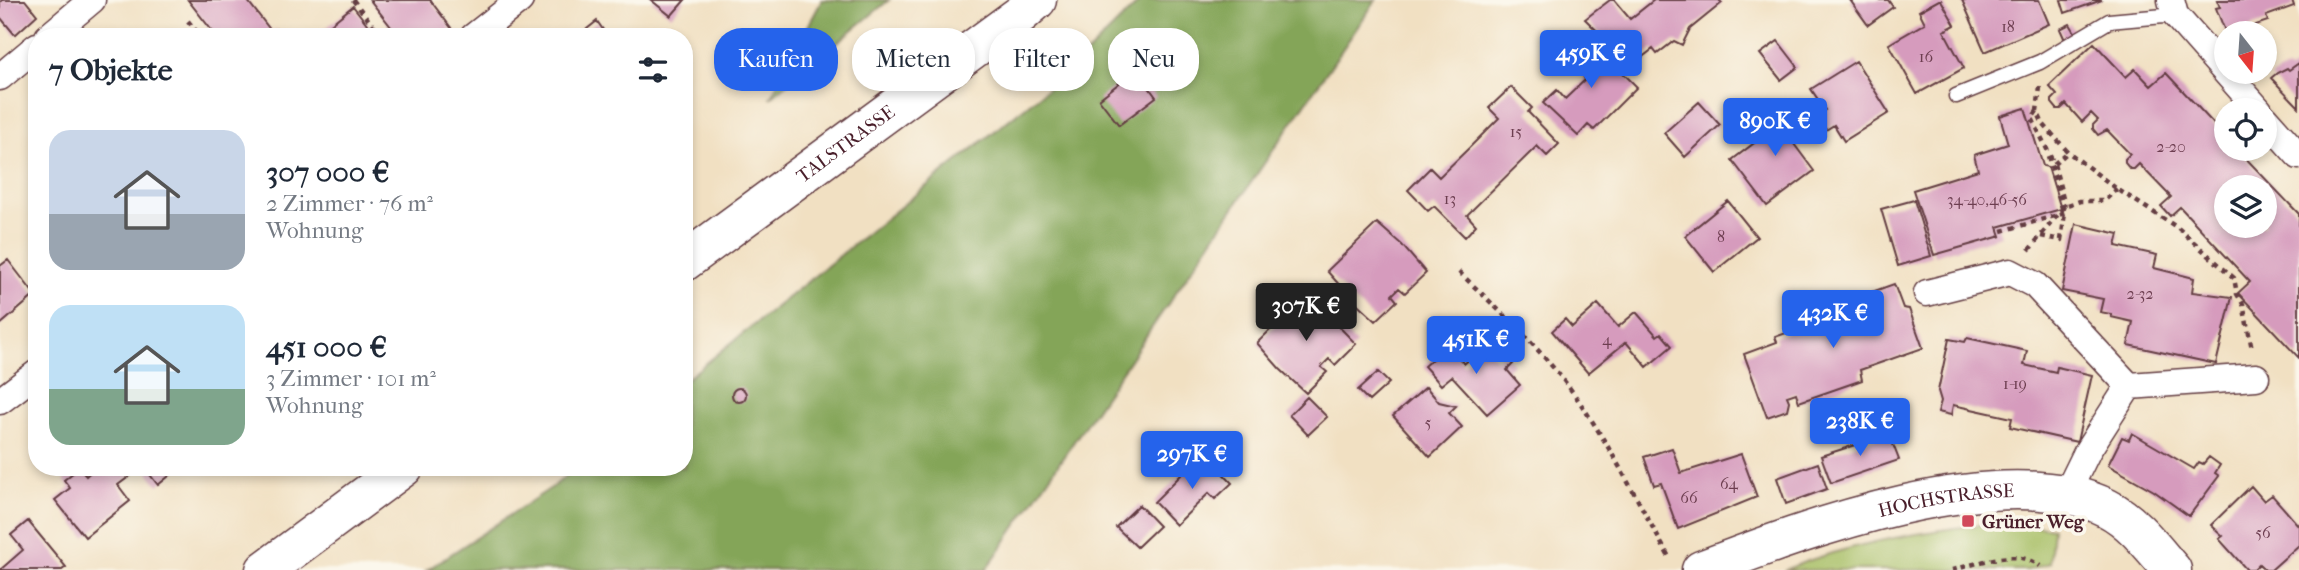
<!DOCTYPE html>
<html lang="de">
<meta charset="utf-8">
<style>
body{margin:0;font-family:"IM FELL French Canon",serif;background:#f2f2f3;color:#1f2937;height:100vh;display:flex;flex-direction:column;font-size:26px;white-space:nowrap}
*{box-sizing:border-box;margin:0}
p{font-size:23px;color:#747a83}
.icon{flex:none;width:38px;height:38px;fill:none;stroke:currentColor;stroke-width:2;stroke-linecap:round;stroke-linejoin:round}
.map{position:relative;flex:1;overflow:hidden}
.details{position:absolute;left:28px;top:28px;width:665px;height:448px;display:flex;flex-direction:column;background:#fff;border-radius:28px;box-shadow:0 4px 10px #0003}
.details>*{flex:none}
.hud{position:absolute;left:714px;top:28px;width:665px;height:63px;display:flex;gap:14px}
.needle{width:46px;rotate:163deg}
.tools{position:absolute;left:2214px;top:21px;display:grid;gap:14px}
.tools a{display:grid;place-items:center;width:63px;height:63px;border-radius:50%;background:#fff;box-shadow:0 4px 10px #0003;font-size:35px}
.price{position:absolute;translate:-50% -60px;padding:0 16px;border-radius:7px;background:#2563eb;color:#fff;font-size:23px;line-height:46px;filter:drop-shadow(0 2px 4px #0008)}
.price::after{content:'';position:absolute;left:50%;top:42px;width:21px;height:16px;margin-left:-10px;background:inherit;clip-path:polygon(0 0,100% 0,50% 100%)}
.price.active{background:#222;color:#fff}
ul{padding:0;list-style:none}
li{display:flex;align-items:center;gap:21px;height:175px;padding:0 21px}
li span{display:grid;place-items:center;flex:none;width:196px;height:140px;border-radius:21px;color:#555}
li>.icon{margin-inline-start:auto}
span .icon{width:84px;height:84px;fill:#fffc;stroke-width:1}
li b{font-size:30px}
h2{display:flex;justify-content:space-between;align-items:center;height:84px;padding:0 21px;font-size:30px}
.tag{padding:0 24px;border-radius:28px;background:#fff;box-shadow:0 4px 10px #0003;font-size:24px;line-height:63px}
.tag.active{background:#2563eb;color:#fff}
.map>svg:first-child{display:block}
</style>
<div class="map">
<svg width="2299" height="570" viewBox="0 0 2299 570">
<rect width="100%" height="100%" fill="#fbf7ec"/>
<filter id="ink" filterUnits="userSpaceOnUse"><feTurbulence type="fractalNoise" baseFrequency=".0143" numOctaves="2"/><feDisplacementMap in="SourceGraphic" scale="14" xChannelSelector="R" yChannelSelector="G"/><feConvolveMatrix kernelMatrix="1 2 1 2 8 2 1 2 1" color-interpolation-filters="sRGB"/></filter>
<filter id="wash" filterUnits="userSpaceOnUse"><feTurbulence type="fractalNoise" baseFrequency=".00686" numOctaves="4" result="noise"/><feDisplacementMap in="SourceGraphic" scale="28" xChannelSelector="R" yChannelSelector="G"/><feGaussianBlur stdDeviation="1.57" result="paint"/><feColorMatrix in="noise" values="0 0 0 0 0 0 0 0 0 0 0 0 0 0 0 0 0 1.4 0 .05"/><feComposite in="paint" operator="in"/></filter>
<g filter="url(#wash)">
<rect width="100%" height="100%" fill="#f1e0c2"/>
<path fill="#a6be63" stroke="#786e47" stroke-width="2" d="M1985,524H2019L2053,528L2050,563L2028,570H1784C1849,543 1916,533 1985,524Z"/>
<path fill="#84a559" stroke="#676242" stroke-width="2" d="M822,0H889L770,98Z
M1141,0H1376L986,570H427L554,486L577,467H684V381L1067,73Z"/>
<g id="blocks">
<path fill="#d69bbd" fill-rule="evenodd" d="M2,0H25L37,15L15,35L0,17V2Z
M188,0H247L272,32L276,29L282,37H217Z
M370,0H430L452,29L442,37H399Z
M651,0H685L671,16Z
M1610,0H1614L1630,19L1654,0H1719L1722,3L1690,29L1682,45L1674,41L1657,54L1653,49L1632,65L1585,19Z
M1850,0H1888L1893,7L1868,25Z
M1939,0H1941L1955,25L1944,31L1964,68L1917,94L1889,44L1925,23L1919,11Z
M1962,0H2039L2049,24L1985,52Z
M2061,0H2102L2065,13Z
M2217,0H2292L2294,6L2266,16L2268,21L2241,30L2239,26L2225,31L2216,8L2220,7Z
M353,6L371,29L361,37H315Z
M597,21L608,37H577Z
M2070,24L2076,34L2065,40L2060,29Z
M1587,37L1637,87L1594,130L1588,125L1578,136L1543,103L1557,90L1565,99L1585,80L1584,76L1566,58Z
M1778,41L1798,67L1781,80L1760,54Z
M2094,43L2126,77L2135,69L2151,86L2166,73L2226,137V149H2237L2299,214V358L2238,293L2250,282L2180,207L2170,216L2161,206L2171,197L2139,164L2134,169H2130L2125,163V159L2130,154L2107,130L2098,135L2093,129V125L2098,120L2091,113L2082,122L2066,104L2061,109H2057L2052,103V100L2057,95L2049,86ZM2226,187H2264V226H2226Z
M1856,61L1889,113L1844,141L1834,125L1826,130L1816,115L1825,110L1811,89Z
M2299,63V107L2271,78L2277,73L2287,68L2289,70Z
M1136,70L1156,97L1119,125L1099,99Z
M1511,87L1532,108L1528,112L1559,144L1547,156L1537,146L1467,215L1476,225L1465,237L1434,206L1428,211L1408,190L1430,168L1439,177L1469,148L1499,118L1489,108Z
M1699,102L1720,125L1685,157L1664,133Z
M1784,106L1806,135L1794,144L1814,171L1767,206L1732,160L1766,134L1758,125Z
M2025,108L2043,166L2048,167L2061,209L1998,227L2001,236L1934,255L1913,190L1978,170L1974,155L2008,144L2000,116Z
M1914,200L1931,256L1898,266L1881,209Z
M1728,201L1757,237L1714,272L1685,236Z
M1377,223L1402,245L1426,273L1405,293L1399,288L1392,295L1397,301L1376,321L1350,297L1327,271Z
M2076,224L2119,234L2116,246L2157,255L2154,268L2194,278L2192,292L2232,297L2216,364L2128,345L2133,322L2111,317V314L2100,312L2103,299L2062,291Z
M8,260L35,295L0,325V266Z
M1894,284L1903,308L1909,309L1923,348L1860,370L1862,380L1799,402L1796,393L1787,396L1789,401L1787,410L1767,417L1744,354L1777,342L1775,337L1808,325L1810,330L1840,319L1835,305Z
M1307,294L1356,344L1335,365L1329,359L1321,367L1327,372L1306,393L1280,369L1257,343Z
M1598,304L1618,327L1636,312L1657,336L1661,333L1672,346L1647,367L1626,342L1588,373L1552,331L1565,319L1572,327Z
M1967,338L2027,351L2024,365L2056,372L2057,367L2092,375L2077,442L2010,427L2012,418L1953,405L1951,415L1938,412L1941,401L1938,391L1949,339L1965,342Z
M1448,345L1464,364L1484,346L1497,360L1504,353L1513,364L1507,370L1520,385L1487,414L1452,376L1441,385L1424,366Z
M1378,372L1389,383L1369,401L1358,390Z
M1426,387L1439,402L1456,406L1449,413L1462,427L1430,457L1393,416Z
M732 395a7 7 0 1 1 14 0a7 7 0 1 1-14 0Z
M1307,397L1327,417L1308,435L1289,415Z
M2132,433L2194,469L2199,462L2203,464L2209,457L2220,465L2215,473L2219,476L2189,516L2154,491L2108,465L2122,437L2129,440Z
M1889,434L1899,460L1831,483L1821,456Z
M1672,448L1681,473L1741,454L1757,497L1678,529L1661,483L1654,485L1644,457Z
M1210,460L1232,483L1215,499L1209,493L1176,525L1154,502L1188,468L1194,475Z
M1818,463L1827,489L1786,504L1777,478Z
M96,467H123L130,476L118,485L130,501L85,537L55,500L70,488L64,480L79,468L86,476Z
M144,467H180L158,485Z
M2251,486L2264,501L2272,495L2299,526V545L2271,570H2265L2259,564L2253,570H2247L2219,539L2223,536L2211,525Z
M1139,505L1159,526L1137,547L1116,527Z
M28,521L66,567L62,570H0L23,550L11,535Z"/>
</g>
</g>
<g filter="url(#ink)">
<use href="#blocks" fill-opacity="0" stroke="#633c42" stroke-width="2"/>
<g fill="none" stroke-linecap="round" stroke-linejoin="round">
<defs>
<path id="lane" d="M1956,96L2040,62L2109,21L2175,15"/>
<path id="street" d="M2171,0L2175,15L2259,110
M48,37L92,0
M473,37L520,0
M0,77L37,46
M2264,117L2299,156
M1927,293L2010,272L2035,285L2129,386
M0,401L37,373
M2067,493L2088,450L2129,386L2256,377"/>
<g id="secondary">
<path id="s1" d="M1701,570C1804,530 2003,456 2107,508C2133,521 2153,548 2172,570"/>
</g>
<g id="primary">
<path id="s2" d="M684,262L1021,14L1037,0"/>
<path d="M265,570L404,467"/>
</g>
</defs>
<use href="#lane" stroke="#633c42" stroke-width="17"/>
<use href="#street" stroke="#633c42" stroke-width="29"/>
<use href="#secondary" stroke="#633c42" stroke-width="41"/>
<use href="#primary" stroke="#633c42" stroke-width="41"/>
<path stroke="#633c42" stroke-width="4.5" stroke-dasharray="5 5" stroke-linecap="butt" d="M353,0L382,37
M188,21L201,37
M2040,87L2037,111L2043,124L2068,152L2117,189L2178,228L2234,278L2237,294L2243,304L2252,349
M2037,111L2032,118L2054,164L2065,206
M2054,164L2068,152
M2041,236L2061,240L2065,213
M2029,250L2065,206L2080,201H2104L2117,189
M1459,272C1503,314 1549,356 1583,407C1615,455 1641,507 1669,557
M1952,570C1978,564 2016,547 2040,566"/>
<use href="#lane" stroke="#fff" stroke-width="14"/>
<use href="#street" stroke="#fff" stroke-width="26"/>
<use href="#secondary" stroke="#fff" stroke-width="38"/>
<use href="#primary" stroke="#fff" stroke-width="38"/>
<path stroke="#633c42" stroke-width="4.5" stroke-dasharray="5 5" stroke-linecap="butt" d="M2002,231L2065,213L2048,156"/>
</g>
</g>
<rect fill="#d1495b" stroke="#fbf7ec" stroke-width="2.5" x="1961" y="514" width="14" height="14" rx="3.5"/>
<g text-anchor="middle" stroke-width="7" stroke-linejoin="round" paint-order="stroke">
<g font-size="16" fill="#6d3e50">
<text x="2008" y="32">18</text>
<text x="1926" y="62">16</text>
<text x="1516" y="137">15</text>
<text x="2171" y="152">2-20</text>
<text x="1450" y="204">13</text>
<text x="1987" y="205">34-40,46-56</text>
<text x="1721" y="242">8</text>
<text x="2140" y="299">2-32</text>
<text x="1607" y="345">4</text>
<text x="2015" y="389">1-19</text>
<text x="1428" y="428">5</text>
<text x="1729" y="489">64</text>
<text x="1689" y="503">66</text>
<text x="2263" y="538">56</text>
</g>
<g font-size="19" fill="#4a1f2b" stroke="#fbf7ec">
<text dy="7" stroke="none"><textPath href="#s2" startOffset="200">TALSTRASSE</textPath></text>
<text dy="7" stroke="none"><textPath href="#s1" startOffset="256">HOCHSTRASSE</textPath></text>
</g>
<g font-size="19" font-weight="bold" fill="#4a1f2b" stroke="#fbf7ec" text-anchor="start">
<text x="1982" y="528">Grüner Weg</text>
</g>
</g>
</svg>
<div class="tools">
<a><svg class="needle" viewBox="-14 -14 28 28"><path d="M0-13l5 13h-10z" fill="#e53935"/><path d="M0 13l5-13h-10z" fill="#747a83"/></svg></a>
<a><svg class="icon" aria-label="locate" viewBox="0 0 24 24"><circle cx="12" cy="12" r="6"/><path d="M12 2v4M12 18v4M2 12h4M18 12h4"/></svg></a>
<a><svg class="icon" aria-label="layers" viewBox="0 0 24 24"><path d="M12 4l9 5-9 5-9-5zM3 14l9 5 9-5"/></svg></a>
</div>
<b class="price" style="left:1591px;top:90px">459K €</b>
<b class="price" style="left:1775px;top:158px">890K €</b>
<b class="price active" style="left:1306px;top:343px">307K €</b>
<b class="price" style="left:1833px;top:350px">432K €</b>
<b class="price" style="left:1476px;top:376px">451K €</b>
<b class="price" style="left:1860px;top:458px">238K €</b>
<b class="price" style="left:1192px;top:491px">297K €</b>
<div class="hud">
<a class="tag active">Kaufen</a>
<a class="tag">Mieten</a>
<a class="tag">Filter</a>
<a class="tag">Neu</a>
</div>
<section class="details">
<h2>7 Objekte<svg class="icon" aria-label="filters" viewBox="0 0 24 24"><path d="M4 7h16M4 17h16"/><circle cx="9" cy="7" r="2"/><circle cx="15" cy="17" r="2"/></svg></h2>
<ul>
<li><span style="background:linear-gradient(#c9d6e8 60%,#9aa5b1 0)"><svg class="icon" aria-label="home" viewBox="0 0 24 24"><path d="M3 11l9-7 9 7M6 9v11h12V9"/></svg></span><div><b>307 000 €</b><p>2 Zimmer · 76 m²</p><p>Wohnung</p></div></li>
<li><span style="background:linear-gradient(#bfe0f5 60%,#7fa58c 0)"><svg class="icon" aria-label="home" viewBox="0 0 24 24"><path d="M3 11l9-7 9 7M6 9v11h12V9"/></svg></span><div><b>451 000 €</b><p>3 Zimmer · 101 m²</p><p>Wohnung</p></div></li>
</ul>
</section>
</div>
